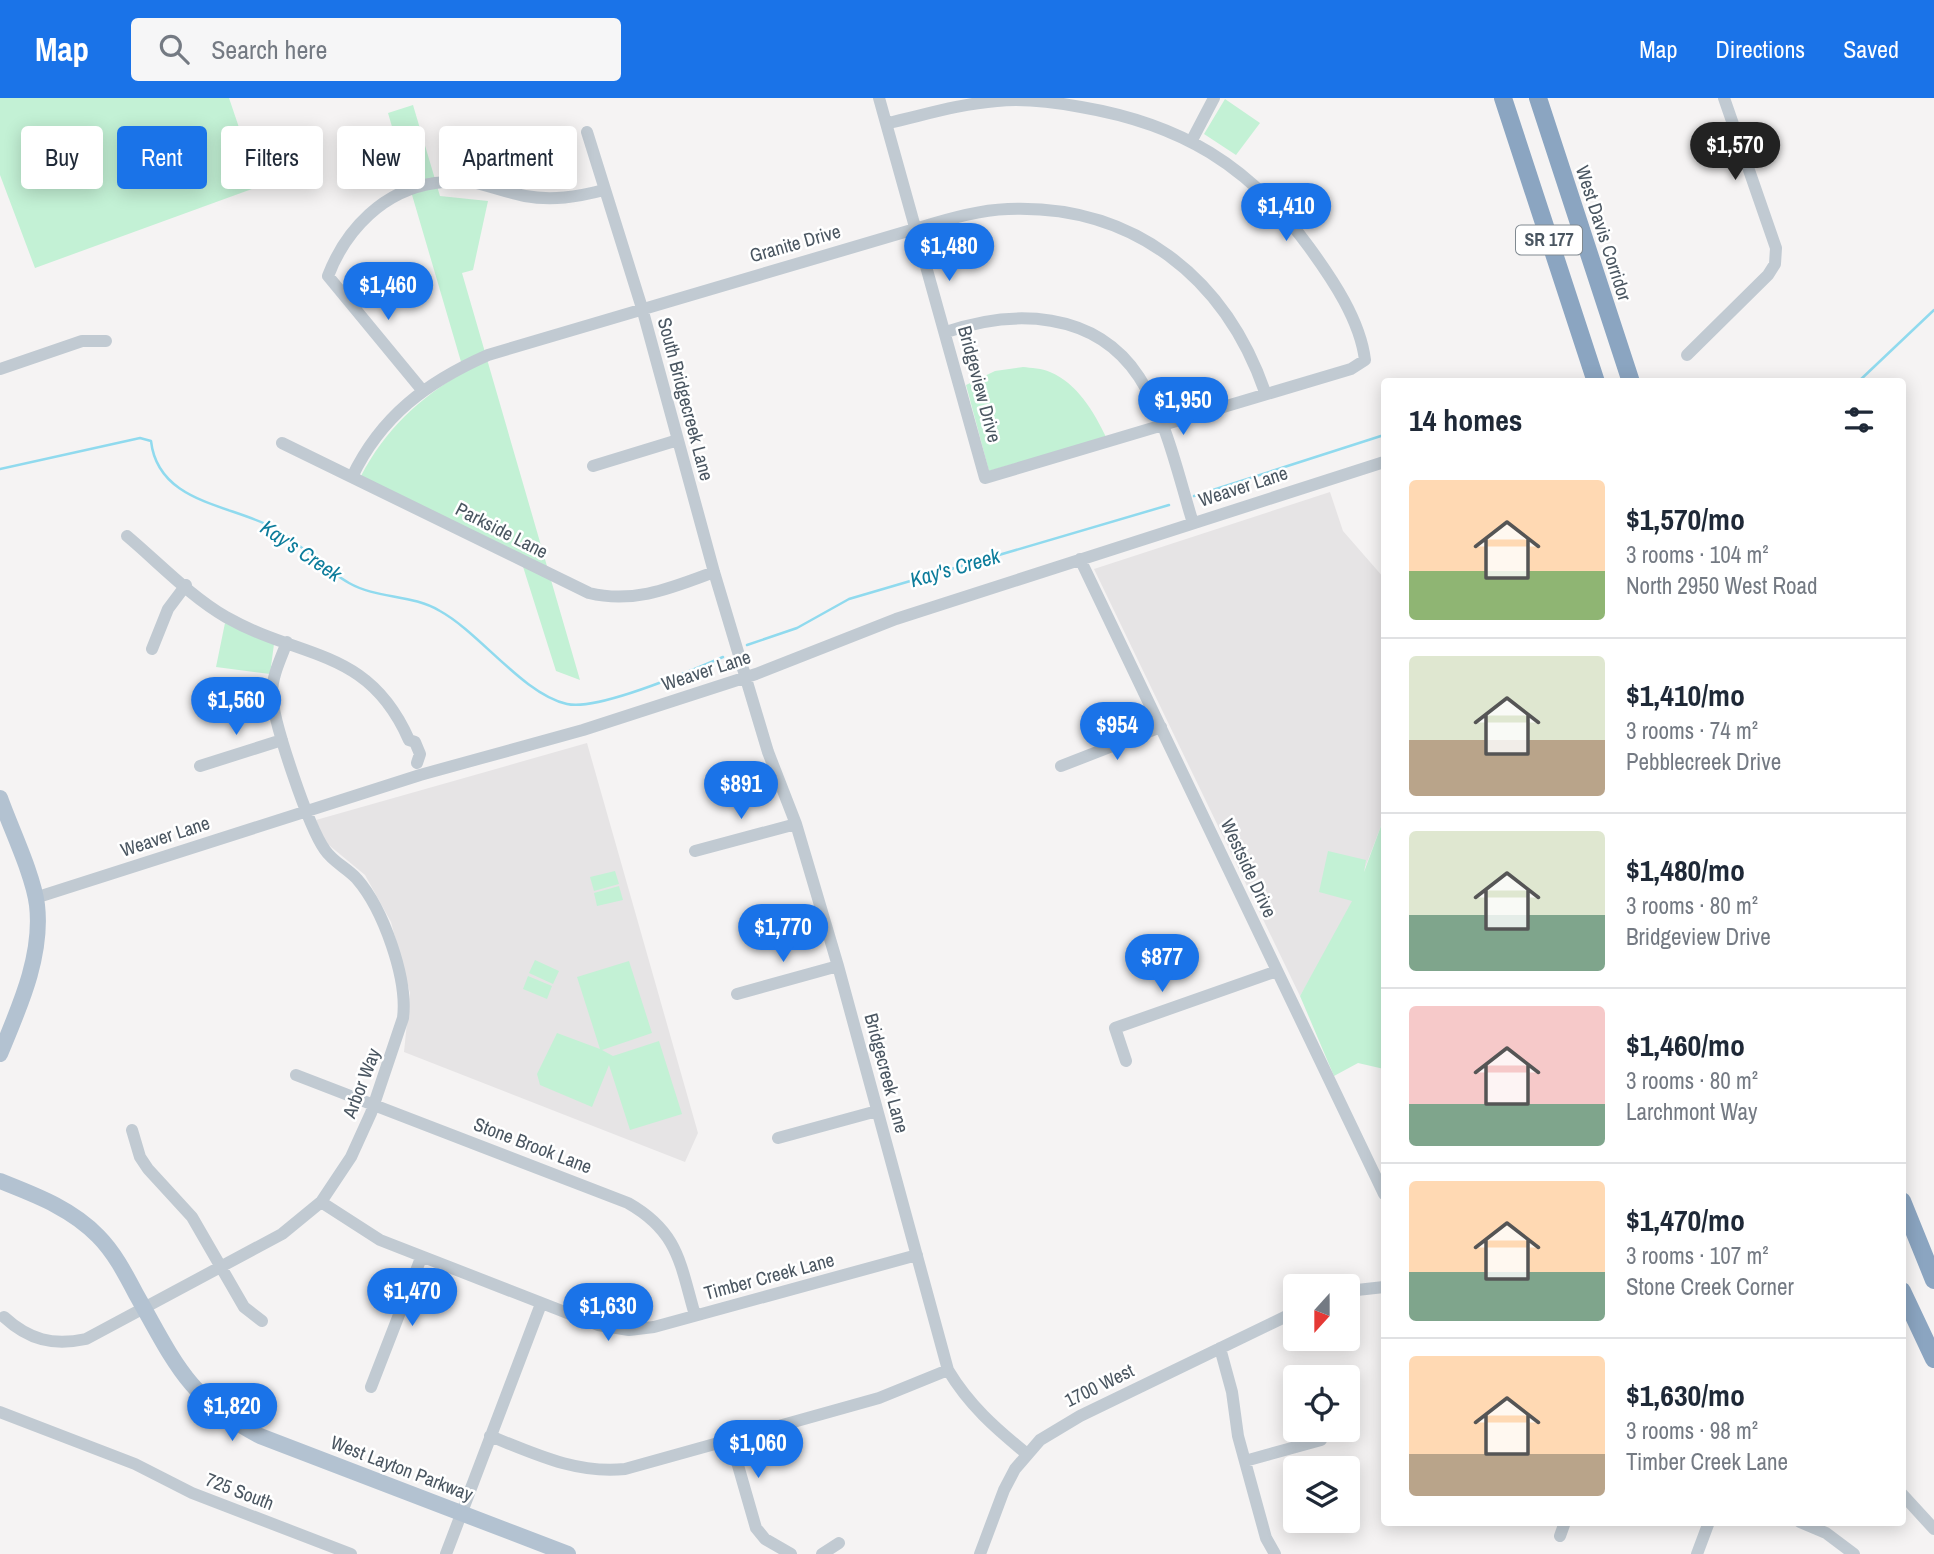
<!DOCTYPE html>
<meta charset="utf-8">
<style>
body{margin:0;font-family:"Archivo Narrow",sans-serif;background:#f6f6f7;color:#1f2937;height:100vh;display:flex;flex-direction:column;font-size:26px;white-space:nowrap}
*{box-sizing:border-box;margin:0}
p{font-size:23px;color:#747a83}
.icon{flex:none;width:38px;height:38px;fill:none;stroke:currentColor;stroke-width:2;stroke-linecap:round;stroke-linejoin:round}
.map{position:relative;flex:1;overflow:hidden}
.side{position:absolute;left:1381px;top:280px;width:525px;height:1148px;display:flex;flex-direction:column;background:#fff;border-radius:7px;box-shadow:0 4px 18px #0003}
.side>*{flex:none}
.banner{position:absolute;left:21px;top:28px;width:665px;height:63px;display:flex;gap:14px}
.needle{width:46px;rotate:201deg}
.tools{position:absolute;left:1283px;top:1176px;display:grid;gap:14px}
.tools a{display:grid;place-items:center;width:77px;height:77px;border-radius:7px;background:#fff;box-shadow:0 4px 18px #0003;font-size:35px}
.price{position:absolute;translate:-50% -60px;padding:0 16px;border-radius:24px;background:#1a73e8;color:#fff;font-size:23px;line-height:46px;filter:drop-shadow(0 2px 4px #0008)}
.price::after{content:'';position:absolute;left:50%;top:42px;width:21px;height:16px;margin-left:-10px;background:inherit;clip-path:polygon(0 0,100% 0,50% 100%)}
.price.selected{background:#222;color:#fff}
ul{padding:0;list-style:none}
li{display:flex;align-items:center;gap:21px;height:175px;padding:0 28px}
li+li{border-top:2px solid #e0e1e3}
li span{display:grid;place-items:center;flex:none;width:196px;height:140px;border-radius:7px;color:#555}
li>.icon{margin-inline-start:auto}
span .icon{width:84px;height:84px;fill:#fffc;stroke-width:1}
li b{font-size:30px}
h2{display:flex;justify-content:space-between;align-items:center;height:84px;padding:0 28px;font-size:30px}
.pill{padding:0 24px;border-radius:7px;background:#fff;box-shadow:0 4px 18px #0003;font-size:24px;line-height:63px}
.pill.selected{background:#1a73e8;color:#fff}
header{display:flex;align-items:center;gap:42px;box-sizing:border-box;height:98px;padding:0 35px;background:#1a73e8;color:#fff}
header strong{font-size:33px}
nav{display:flex;gap:38px;margin-inline-start:auto;font-size:24px}
.search{width:490px;height:63px;background:#f6f6f7;display:flex;align-items:center;gap:18px;box-sizing:border-box;padding:0 24px;border-radius:7px;color:#747a83;font-size:26px}
.map>svg:first-child{display:block}
</style>
<header>
<strong>Map</strong>
<div class="search"><svg class="icon" aria-label="search" viewBox="0 0 24 24"><circle cx="10" cy="10" r="6"/><path d="M15 15l6 6"/></svg>Search here</div>
<nav><a>Map</a><a>Directions</a><a>Saved</a></nav>
</header>
<div class="map">
<svg width="1934" height="1456" viewBox="0 0 1934 1456">
<rect width="100%" height="100%" fill="#f5f3f3"/>
<path fill="#e6e4e5" d="M1330,394L1343,433L1384,480V720L1347,817L1300,898L1094,471Z
M587,645L698,1035L685,1064L404,954L410,895L391,824L365,777L324,743L316,722Z"/>
<path fill="#c3f1d5" d="M0,0H229L250,62L278,50L282,80L35,170L0,77Z
M1225,1L1260,25L1236,57L1204,36Z
M413,7L440,98L488,103L473,172L462,175L580,582L556,573L519,456L361,378C385,332 419,300 464,274L388,15Z
M1023,269C1031,270 1042,270 1050,274C1077,285 1094,314 1106,339L989,373L966,287L995,273Z
M225,525L274,546L270,576L216,569Z
M1384,720V971L1358,965L1334,978L1300,898L1352,803L1319,794L1328,753L1366,762L1364,774Z
M615,773L619,786L594,793L590,779Z
M619,788L623,802L597,808L594,795Z
M535,862L559,873L553,886L529,875Z
M629,863L652,935L602,952L613,958L659,943L682,1016L630,1032L609,967L592,1009L540,987L537,976L557,935L600,951L577,879Z
M528,878L552,888L547,901L523,891Z"/>
<g fill="none" stroke-linecap="round" stroke-linejoin="round">
<path stroke="#90daee" stroke-width="2.5" d="M1858,284L1934,212
M0,371L140,340L151,343C158,404 227,406 272,429C300,444 322,470 349,485C377,501 412,496 440,513C480,535 523,596 567,606C597,613 693,572 723,559
M1194,398L1384,337
M747,547L797,530L849,501L1169,407"/>
<path stroke="#c1cad2" stroke-width="12" d="M879,0L985,380L1351,271L1365,262C1360,222 1333,182 1309,149C1249,67 1181,26 1081,9C1054,4 1025,0 997,3C959,6 924,17 888,25
M587,34L642,210L714,474L768,654L796,726L838,868L948,1272C969,1307 995,1330 1027,1356
M1192,42L1214,0
M946,234C1013,211 1095,212 1139,279C1167,322 1178,377 1193,425
M1687,257L1768,177L1775,166L1776,150L1724,0
M0,271L82,243H106
M422,292L328,178C346,131 384,92 435,85C444,84 454,81 462,82C483,85 504,94 525,98C552,103 577,99 604,92
M282,345L589,495C634,506 671,490 714,474
M593,368L678,342
M352,379C381,318 427,284 488,257L925,128C952,120 980,112 1008,111C1133,106 1225,179 1265,294
M127,438C159,465 190,498 226,519C302,562 368,549 409,642L415,644L420,656L417,665
M1080,461L1384,1096
M152,551L168,511L186,487
M200,668L282,642
M1061,668L1161,629
M695,753L796,726
M35,800L420,677L583,632L756,576L896,521L1384,364
M737,896L838,868
M1126,963L1115,930L1277,873
M296,977L628,1105C679,1134 680,1166 695,1217
M132,1032L140,1059L148,1071L192,1119L244,1209L262,1223
M778,1040L877,1013
M321,1104L380,1142L598,1227L629,1232L654,1229L917,1157
M1348,1193L1384,1189
M4,1219C29,1242 53,1248 86,1241L282,1136L321,1104L351,1059L371,1015L403,920C408,880 383,811 357,781C347,770 333,764 325,752C309,730 272,622 272,595C272,578 281,560 287,544
M1220,1250L1232,1294L1238,1338L1266,1440L1275,1456
M371,1289L421,1160
M0,1314L135,1366L192,1395L351,1456
M490,1338C535,1356 576,1376 625,1371L879,1300L948,1272
M731,1343L756,1430L765,1441L791,1456
M1245,1363L1321,1342
M1902,1396L1934,1431
M1800,1424L1826,1435L1854,1456
M1560,1438L1565,1424
M446,1456L541,1206
M822,1456L839,1445
M980,1456L1004,1392L1015,1371L1040,1342L1080,1318L1295,1214
M1697,1456L1709,1424"/>
<path stroke="#b3c2d1" stroke-width="16" d="M0,700C11,731 33,776 37,807C43,858 19,910 0,956
M0,1083C35,1097 71,1110 98,1138C114,1154 125,1175 136,1196C174,1263 188,1301 260,1338L568,1456"/>
<path stroke="#8ba5c1" stroke-width="18" d="M1503,0L1596,284
M1538,0L1631,284
M1902,1103L1934,1182
M1902,1193L1934,1261"/>
</g>
<g text-anchor="middle" stroke-width="5" stroke-linejoin="round" paint-order="stroke">
<rect fill="#fff" stroke="#808990" stroke-width="2" x="1516" y="127.5" width="66" height="29" rx="5"/>
<g font-size="18" font-weight="bold" fill="#4a5661">
<text x="1549" y="148">SR 177</text>
</g>
<g font-size="19" fill="#4a5661" stroke="#fff">
<text transform="translate(1604 135) rotate(72)" y="7">West Davis Corridor</text>
<text transform="translate(795 145) rotate(-16)" y="7">Granite Drive</text>
<text transform="translate(980 286) rotate(75)" y="7">Bridgeview Drive</text>
<text transform="translate(686 301) rotate(75)" y="7">South Bridgecreek Lane</text>
<text transform="translate(1243 388) rotate(-18)" y="7">Weaver Lane</text>
<text transform="translate(502 432) rotate(27)" y="7">Parkside Lane</text>
<text transform="translate(706 572) rotate(-18)" y="7">Weaver Lane</text>
<text transform="translate(165 738) rotate(-18)" y="7">Weaver Lane</text>
<text transform="translate(1249 770) rotate(65)" y="7">Westside Drive</text>
<text transform="translate(887 975) rotate(75)" y="7">Bridgecreek Lane</text>
<text transform="translate(361 985) rotate(-69)" y="7">Arbor Way</text>
<text transform="translate(533 1047) rotate(21)" y="7">Stone Brook Lane</text>
<text transform="translate(769 1178) rotate(-15)" y="7">Timber Creek Lane</text>
<text transform="translate(1099 1287) rotate(-26)" y="7">1700 West</text>
<text transform="translate(402 1370) rotate(21)" y="7">West Layton Parkway</text>
<text transform="translate(240 1393) rotate(21)" y="7">725 South</text>
</g>
<g font-size="21" font-style="italic" fill="#0c7c9b" stroke="#fff">
<text transform="translate(301 453) rotate(34)" y="7">Kay's Creek</text>
<text transform="translate(955 470) rotate(-16)" y="7">Kay's Creek</text>
</g>
</g>
</svg>
<div class="tools">
<a><svg class="needle" viewBox="-14 -14 28 28"><path d="M0-13l5 13h-10z" fill="#e53935"/><path d="M0 13l5-13h-10z" fill="#747a83"/></svg></a>
<a><svg class="icon" aria-label="locate" viewBox="0 0 24 24"><circle cx="12" cy="12" r="6"/><path d="M12 2v4M12 18v4M2 12h4M18 12h4"/></svg></a>
<a><svg class="icon" aria-label="layers" viewBox="0 0 24 24"><path d="M12 4l9 5-9 5-9-5zM3 14l9 5 9-5"/></svg></a>
</div>
<b class="price selected" style="left:1735px;top:84px">$1,570</b>
<b class="price" style="left:1286px;top:145px">$1,410</b>
<b class="price" style="left:949px;top:185px">$1,480</b>
<b class="price" style="left:388px;top:224px">$1,460</b>
<b class="price" style="left:1183px;top:339px">$1,950</b>
<b class="price" style="left:236px;top:639px">$1,560</b>
<b class="price" style="left:1117px;top:664px">$954</b>
<b class="price" style="left:741px;top:723px">$891</b>
<b class="price" style="left:783px;top:866px">$1,770</b>
<b class="price" style="left:1162px;top:896px">$877</b>
<b class="price" style="left:412px;top:1230px">$1,470</b>
<b class="price" style="left:608px;top:1245px">$1,630</b>
<b class="price" style="left:232px;top:1345px">$1,820</b>
<b class="price" style="left:758px;top:1382px">$1,060</b>
<div class="banner">
<a class="pill">Buy</a>
<a class="pill selected">Rent</a>
<a class="pill">Filters</a>
<a class="pill">New</a>
<a class="pill">Apartment</a>
</div>
<section class="side">
<h2>14 homes<svg class="icon" aria-label="filters" viewBox="0 0 24 24"><path d="M4 7h16M4 17h16"/><circle cx="9" cy="7" r="2"/><circle cx="15" cy="17" r="2"/></svg></h2>
<ul>
<li><span style="background:linear-gradient(#ffd9b3 65%,#8fb573 0)"><svg class="icon" aria-label="home" viewBox="0 0 24 24"><path d="M3 11l9-7 9 7M6 9v11h12V9"/></svg></span><div><b>$1,570/mo</b><p>3 rooms · 104 m²</p><p>North 2950 West Road</p></div></li>
<li><span style="background:linear-gradient(#dfe7d0 60%,#b9a48a 0)"><svg class="icon" aria-label="home" viewBox="0 0 24 24"><path d="M3 11l9-7 9 7M6 9v11h12V9"/></svg></span><div><b>$1,410/mo</b><p>3 rooms · 74 m²</p><p>Pebblecreek Drive</p></div></li>
<li><span style="background:linear-gradient(#dfe7d0 60%,#7fa58c 0)"><svg class="icon" aria-label="home" viewBox="0 0 24 24"><path d="M3 11l9-7 9 7M6 9v11h12V9"/></svg></span><div><b>$1,480/mo</b><p>3 rooms · 80 m²</p><p>Bridgeview Drive</p></div></li>
<li><span style="background:linear-gradient(#f6c9c9 70%,#7fa58c 0)"><svg class="icon" aria-label="home" viewBox="0 0 24 24"><path d="M3 11l9-7 9 7M6 9v11h12V9"/></svg></span><div><b>$1,460/mo</b><p>3 rooms · 80 m²</p><p>Larchmont Way</p></div></li>
<li><span style="background:linear-gradient(#ffd9b3 65%,#7fa58c 0)"><svg class="icon" aria-label="home" viewBox="0 0 24 24"><path d="M3 11l9-7 9 7M6 9v11h12V9"/></svg></span><div><b>$1,470/mo</b><p>3 rooms · 107 m²</p><p>Stone Creek Corner</p></div></li>
<li><span style="background:linear-gradient(#ffd9b3 70%,#b9a48a 0)"><svg class="icon" aria-label="home" viewBox="0 0 24 24"><path d="M3 11l9-7 9 7M6 9v11h12V9"/></svg></span><div><b>$1,630/mo</b><p>3 rooms · 98 m²</p><p>Timber Creek Lane</p></div></li>
</ul>
</section>
</div>
